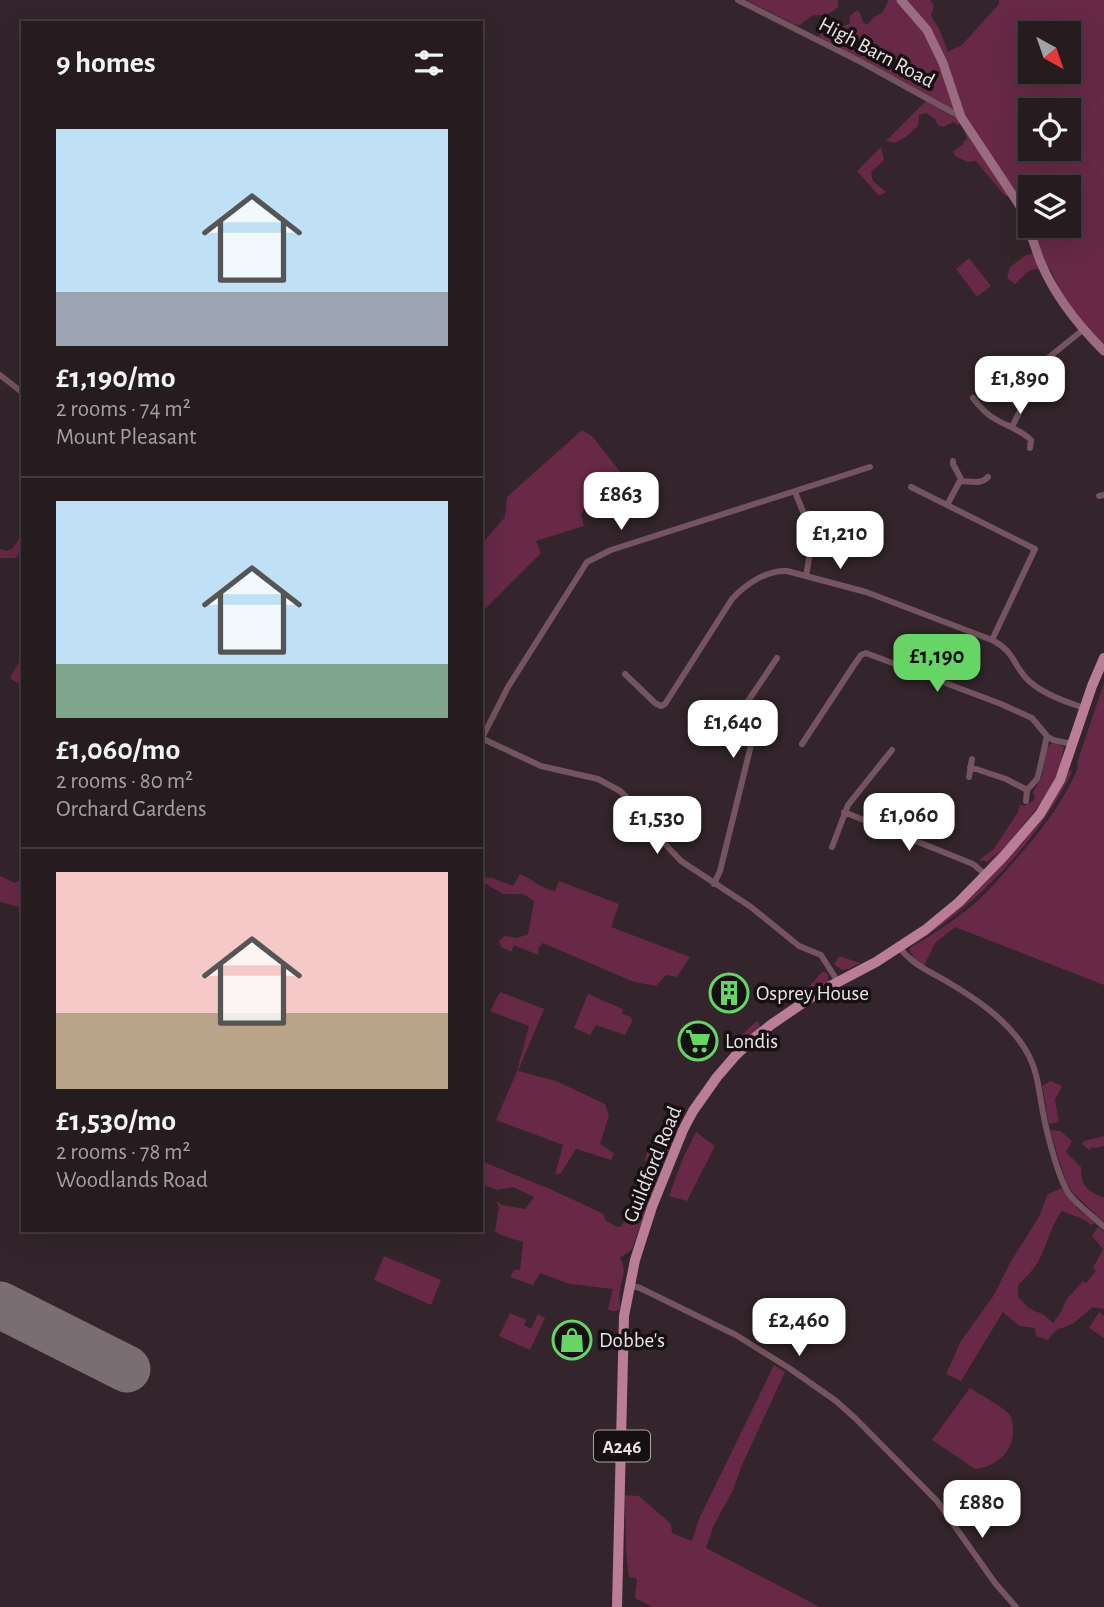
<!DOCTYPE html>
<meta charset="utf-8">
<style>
body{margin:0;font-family:"Alegreya Sans",sans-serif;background:#2e2529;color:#f1f3f6;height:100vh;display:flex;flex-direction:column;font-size:26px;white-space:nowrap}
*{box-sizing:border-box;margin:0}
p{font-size:23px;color:#a4a1a5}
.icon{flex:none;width:38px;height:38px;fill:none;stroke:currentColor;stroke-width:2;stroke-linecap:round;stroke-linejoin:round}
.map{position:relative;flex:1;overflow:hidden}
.panel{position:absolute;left:21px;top:21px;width:462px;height:1211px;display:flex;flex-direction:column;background:#261c20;border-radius:0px;box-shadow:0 7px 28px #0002,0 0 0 2px #423a3e}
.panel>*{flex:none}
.needle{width:46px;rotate:140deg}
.buttons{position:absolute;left:1018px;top:21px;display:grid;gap:14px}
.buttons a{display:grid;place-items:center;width:63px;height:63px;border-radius:0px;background:#261c20;box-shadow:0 7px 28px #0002,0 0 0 2px #423a3e;font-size:35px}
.price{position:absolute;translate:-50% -60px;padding:0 16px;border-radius:14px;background:#fff;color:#222;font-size:23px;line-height:46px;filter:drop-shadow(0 2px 4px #0008)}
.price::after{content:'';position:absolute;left:50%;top:42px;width:21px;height:16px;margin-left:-10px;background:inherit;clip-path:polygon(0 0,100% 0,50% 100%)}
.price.selected{background:#67d466;color:#111}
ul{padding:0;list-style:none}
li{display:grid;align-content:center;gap:14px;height:371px;padding:0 35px}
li+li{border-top:2px solid #423a3e}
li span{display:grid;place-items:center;height:217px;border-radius:0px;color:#555}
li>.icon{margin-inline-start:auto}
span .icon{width:126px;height:126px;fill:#fffc;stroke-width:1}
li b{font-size:30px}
h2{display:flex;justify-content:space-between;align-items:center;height:84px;padding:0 35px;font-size:30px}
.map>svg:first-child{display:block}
</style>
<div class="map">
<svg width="1104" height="1607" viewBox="0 0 1104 1607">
<rect width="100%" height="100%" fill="#33252b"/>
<path fill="#672946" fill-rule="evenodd" d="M746,0H838V7C830,14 825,16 814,15L798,26Z
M889,0H930L934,6L931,15L940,31L948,52L959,46L960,47L999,4V0H1104V346C1088,328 1070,310 1059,289C1054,280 1054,270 1045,266L1031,226H1069V187H1031V225L957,112L817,37L822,33L833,37L837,35L842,26L850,24L849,17L857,10L860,13L863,22L867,25L874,17L882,13ZM1031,33H1069V72H1031ZM1031,110H1069V149H1031Z
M926,101L957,119L961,123L958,125L953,122L943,127L938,125L935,119L926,113L919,115L918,126L906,137L895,143L886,141Z
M964,129L1008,194L1007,196L1004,195L976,161L967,162L955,156L953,151L964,144L963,142L967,139Z
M881,147L884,160L871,172L873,181L886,192L879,196L857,171Z
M1033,254L1039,269L1030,270L1015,284L1007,278L1010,267L1026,255Z
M969,258L991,286L977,297L956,269Z
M582,430L592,436L625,478L613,491L584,509L581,515L584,526L536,541L541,553L481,613V545L505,517L507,497Z
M23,533V547L16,558H0V549L6,551L12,549Z
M20,660L23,663V687L10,678Z
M1104,683V985L955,927L935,943L924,966L918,963L910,952V948C932,935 953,921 973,905C986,894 999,879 1010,866C1037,836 1062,805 1078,768L1077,763Z
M1056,743L1064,747L1061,760L1065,751L1066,755L1053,783L1037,808L993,863L989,865L988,864L998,853C989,858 991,864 979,860L993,850L1018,812L1020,805L1024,806L1033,801L1035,797L1033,792L1042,777L1046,749L1050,744Z
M1070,770L1072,772C1038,841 977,905 911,946L913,943L965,901Z
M520,874C533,880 541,888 555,891L559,881L619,904L611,927L690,957L677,977L666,975L656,986L634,982L543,943L539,947L538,955L514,945L511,952L501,947L499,941L505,936L517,938L528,934L534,901L523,894H503L486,884H481V877L492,878L513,886Z
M0,876L15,883L20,880L23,881V908L0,902Z
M839,956L860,963L849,969L842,970L834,964Z
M822,972L827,973L829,981L827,983L810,992L807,989Z
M500,992L544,1009L518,1071L556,1081L605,1104L609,1115L600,1144L614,1153L611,1160L576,1149L561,1173L555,1175L563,1145L496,1120L517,1071L529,1026L490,1011Z
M588,994L623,1009L622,1014L631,1017L632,1021L625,1035L596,1025L590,1035L574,1028Z
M757,1021L761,1027L735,1049L731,1046L752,1025Z
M1051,1081L1062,1086L1055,1100L1059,1122L1049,1124L1042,1086Z
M1050,1130L1060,1131L1072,1141L1066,1152L1081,1167C1081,1185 1086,1190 1102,1197H1104V1222L1073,1193L1066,1182Z
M696,1132L715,1146L687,1201L669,1196L683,1158Z
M666,1133L672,1136L674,1140L664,1162L659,1165L655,1170L660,1172L632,1249L620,1258C628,1271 621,1278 620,1291C619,1297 620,1303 620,1309C616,1312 612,1312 608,1309L613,1289L570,1284L540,1273L533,1285L510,1277L514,1270H520L523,1242L501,1235L495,1231L499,1207L496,1201L502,1205L525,1209L534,1197L513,1187L497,1190L481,1184V1161L550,1189L604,1214L605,1220L617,1227L622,1226L638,1184L652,1169L645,1160L647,1151L656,1137Z
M1104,1136V1146L1095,1148L1092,1147L1089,1150L1082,1144L1084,1141Z
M1061,1188L1078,1209L1095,1223L1091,1225L1085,1220L1062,1211C1051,1225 1048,1243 1040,1258C1035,1269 1026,1277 1018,1285V1297L1029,1308L1044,1315L1053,1323L1061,1312L1066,1300L1083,1281L1086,1283L1096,1271L1093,1268L1103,1249L1092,1236L1098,1227L1104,1232V1309L1093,1307C1086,1312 1078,1321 1070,1325C1058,1330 1056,1328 1048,1340L1036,1336L1035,1328L1019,1326L1003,1312L961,1381L946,1374L961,1341L994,1295L1010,1263L1040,1215L1047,1195Z
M384,1256L441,1280L431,1305L374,1280Z
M1099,1312L1104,1316V1338L1089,1328Z
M510,1313L526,1320L524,1325L531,1329L538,1314L545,1318L530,1350L499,1336Z
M774,1365L785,1372L742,1465L733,1490L713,1527L706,1548L820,1607H652L635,1598L637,1579L629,1577L626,1552L625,1495L639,1496L671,1524L672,1533L692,1541L699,1519Z
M970,1388C981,1395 1000,1405 1008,1413C1012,1417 1013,1423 1013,1429C1014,1451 997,1467 975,1469L932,1440Z"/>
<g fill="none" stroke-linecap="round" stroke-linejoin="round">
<path stroke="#7a6e72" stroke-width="47" d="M0,1305L127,1369"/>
<path stroke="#735460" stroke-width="6" d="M738,0L863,63L961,117
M0,375L23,393
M973,398C979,406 986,414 995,419C1007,426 1021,430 1031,440L1030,448
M1012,427L1042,366L1048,358L1084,329
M960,481C970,481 981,485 988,477
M911,487L1035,549L992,640
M795,492L813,536L806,576
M1099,496L1104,495
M947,505L961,479L953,464V461
M625,674L655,703L661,706L665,704L732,599C746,584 766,570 787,571L866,592L992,640C1013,651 1012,661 1025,677C1039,693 1065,702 1085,708
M481,738L541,766L598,779L620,791L637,807L664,843L681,861L751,907L799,946L821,955L838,982
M482,738L508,687L582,570L587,562L611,550L870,467
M802,744L854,665L861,655L866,653L1001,704L1032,718L1047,736L1053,740L1072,744
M970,767L1006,779L1027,790
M969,777L972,759
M1026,801L1027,790L1037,779L1039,772L1047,736
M844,812L973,864L986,875
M832,847L848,805L892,750
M714,884L720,871L754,733C753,721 745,713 748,701L777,658
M899,947C913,965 927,970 946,981C977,999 1012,1023 1029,1056C1038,1073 1039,1093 1043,1112C1046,1131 1059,1180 1069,1194C1078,1206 1093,1216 1104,1227
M629,1285L640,1288L736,1335L789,1368L836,1401L855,1418L937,1501L995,1583L1016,1607"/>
<path stroke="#9b6b7f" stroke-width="9" d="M901,0L927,30L943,63L961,117L1018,203C1028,222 1033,243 1041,263C1055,296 1079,326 1104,351"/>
<path stroke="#ba7d96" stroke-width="10" d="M617,1607L624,1316L635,1260L652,1207L683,1130L693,1111L717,1077L736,1055L753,1039L772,1024L819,992L876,962L925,930L959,902L1003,857L1040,814L1060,780L1092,686L1104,658"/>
</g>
<defs>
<symbol id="building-ring" viewBox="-11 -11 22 22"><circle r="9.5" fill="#171013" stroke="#67d466" stroke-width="1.5"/><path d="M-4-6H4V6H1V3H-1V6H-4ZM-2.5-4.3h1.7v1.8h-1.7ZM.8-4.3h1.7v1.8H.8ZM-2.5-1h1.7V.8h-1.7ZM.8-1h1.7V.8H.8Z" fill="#67d466"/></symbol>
<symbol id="supermarket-ring" viewBox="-11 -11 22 22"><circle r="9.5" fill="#171013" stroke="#67d466" stroke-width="1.5"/><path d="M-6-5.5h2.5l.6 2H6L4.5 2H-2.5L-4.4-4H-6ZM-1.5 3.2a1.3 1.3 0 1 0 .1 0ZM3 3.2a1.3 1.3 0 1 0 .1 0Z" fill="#67d466"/></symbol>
<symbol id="shop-ring" viewBox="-11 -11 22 22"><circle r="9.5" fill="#171013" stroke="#67d466" stroke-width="1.5"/><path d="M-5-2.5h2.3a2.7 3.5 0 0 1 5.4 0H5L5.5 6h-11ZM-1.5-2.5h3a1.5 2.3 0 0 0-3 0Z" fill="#67d466"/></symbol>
</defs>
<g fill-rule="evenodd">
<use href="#building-ring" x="707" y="971" width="44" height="44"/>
<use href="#supermarket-ring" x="676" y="1019" width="44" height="44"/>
<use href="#shop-ring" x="550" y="1318" width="44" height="44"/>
</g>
<g text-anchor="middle" stroke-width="7" stroke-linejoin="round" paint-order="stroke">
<rect fill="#171013" stroke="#aca3a6" stroke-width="2" x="594" y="1430.5" width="56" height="31" rx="5"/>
<g font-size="19" font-weight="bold" fill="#ece2e5">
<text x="622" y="1453">A246</text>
</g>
<g font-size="21" fill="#ece2e5" stroke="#171013">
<text transform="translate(877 52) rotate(28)" y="7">High Barn Road</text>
<text transform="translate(652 1164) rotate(-68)" y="7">Guildford Road</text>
</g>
<g font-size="21" fill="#ece2e5" stroke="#171013" text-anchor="start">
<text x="756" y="1000">Osprey House</text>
<text x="725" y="1048">Londis</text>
<text x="599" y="1347">Dobbe's</text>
</g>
</g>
</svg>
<div class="buttons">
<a><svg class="needle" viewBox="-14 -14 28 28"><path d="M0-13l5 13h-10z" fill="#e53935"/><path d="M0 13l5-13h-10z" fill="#a4a1a5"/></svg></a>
<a><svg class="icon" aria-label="locate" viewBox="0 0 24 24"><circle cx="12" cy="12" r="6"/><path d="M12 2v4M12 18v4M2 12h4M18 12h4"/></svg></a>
<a><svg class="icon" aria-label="layers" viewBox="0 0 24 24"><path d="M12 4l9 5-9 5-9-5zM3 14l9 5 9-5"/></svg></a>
</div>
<b class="price" style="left:1020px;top:416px">£1,890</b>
<b class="price" style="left:621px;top:532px">£863</b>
<b class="price" style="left:840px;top:571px">£1,210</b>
<b class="price selected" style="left:937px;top:694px">£1,190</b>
<b class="price" style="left:733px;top:760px">£1,640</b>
<b class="price" style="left:909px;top:853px">£1,060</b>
<b class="price" style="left:657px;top:856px">£1,530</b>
<b class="price" style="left:799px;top:1358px">£2,460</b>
<b class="price" style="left:982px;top:1540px">£880</b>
<section class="panel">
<h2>9 homes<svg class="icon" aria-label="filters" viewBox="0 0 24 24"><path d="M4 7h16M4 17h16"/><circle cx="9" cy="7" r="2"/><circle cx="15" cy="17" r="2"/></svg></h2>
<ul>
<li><span style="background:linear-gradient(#bfe0f5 75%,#9aa5b1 0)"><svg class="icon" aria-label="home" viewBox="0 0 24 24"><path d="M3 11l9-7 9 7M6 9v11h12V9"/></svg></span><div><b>£1,190/mo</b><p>2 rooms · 74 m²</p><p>Mount Pleasant</p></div></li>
<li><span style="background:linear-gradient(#bfe0f5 75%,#7fa58c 0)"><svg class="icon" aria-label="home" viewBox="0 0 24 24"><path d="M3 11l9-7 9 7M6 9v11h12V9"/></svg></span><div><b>£1,060/mo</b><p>2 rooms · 80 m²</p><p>Orchard Gardens</p></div></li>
<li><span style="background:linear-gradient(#f6c9c9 65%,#b9a48a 0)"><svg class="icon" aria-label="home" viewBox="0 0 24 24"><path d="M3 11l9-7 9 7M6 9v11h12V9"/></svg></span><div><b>£1,530/mo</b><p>2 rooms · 78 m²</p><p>Woodlands Road</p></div></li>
</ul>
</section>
</div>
